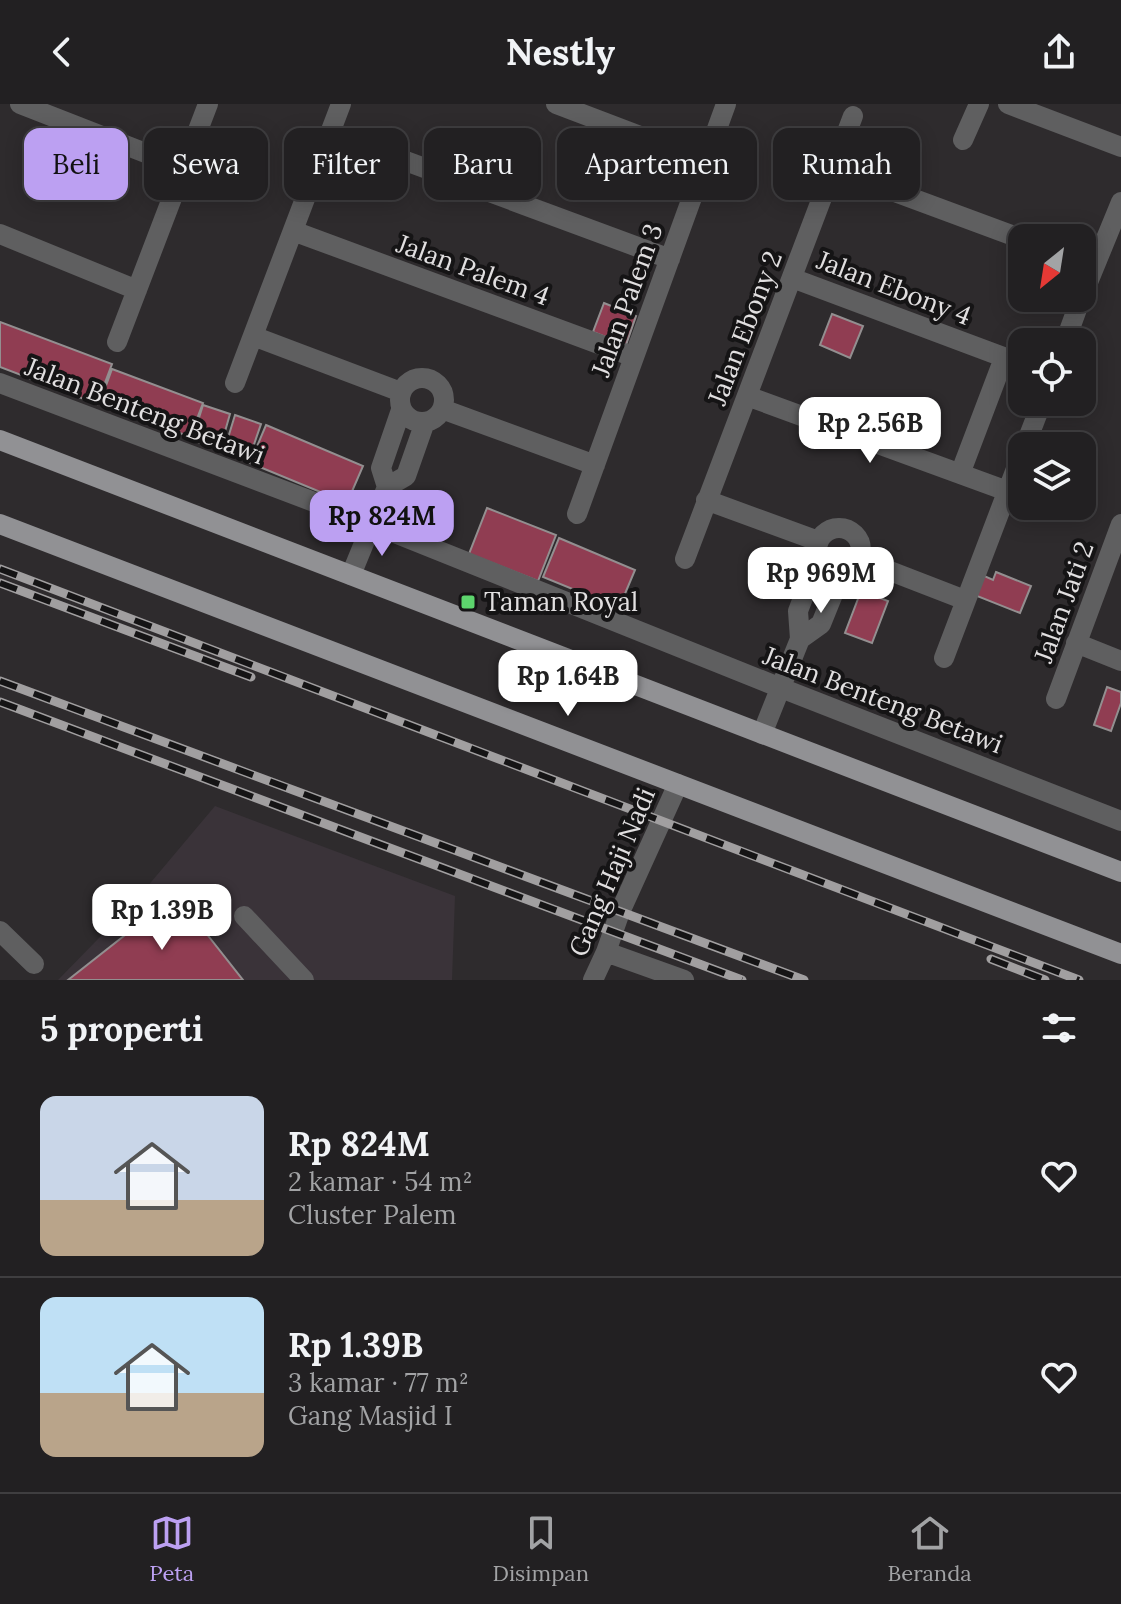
<!DOCTYPE html>
<html lang="id">
<meta charset="utf-8">
<style>
body{margin:0;font-family:Lora,serif;background:#2e2d2f;color:#f1f3f6;height:100vh;display:flex;flex-direction:column;font-size:30px;white-space:nowrap}
*{box-sizing:border-box;margin:0}
p{font-size:26px;color:#a2a3a5}
.icon{flex:none;width:44px;height:44px;fill:none;stroke:currentColor;stroke-width:2;stroke-linecap:round;stroke-linejoin:round}
.map{position:relative;height:876px;overflow:hidden}
.drawer{display:flex;flex-direction:column;background:#222022;flex:1}
.drawer>*{flex:none}
.top-card{position:absolute;left:24px;top:24px;width:1074px;height:72px;display:flex;gap:16px}
.needle{width:52px;rotate:210deg}
.fabs{position:absolute;left:1008px;top:120px;display:grid;gap:16px}
.fabs a{display:grid;place-items:center;width:88px;height:88px;border-radius:16px;background:#222022;box-shadow:0 4px 20px #0003,0 0 0 2px #3f3e40;font-size:40px}
.price{position:absolute;translate:-50% -68px;padding:0 18px;border-radius:16px;background:#fff;color:#222;font-size:26px;line-height:52px;filter:drop-shadow(0 2px 4px #0008)}
.price::after{content:'';position:absolute;left:50%;top:48px;width:24px;height:18px;margin-left:-12px;background:inherit;clip-path:polygon(0 0,100% 0,50% 100%)}
.price.current{background:#bca0f2;color:#111}
ul{padding:0;list-style:none}
li{display:flex;align-items:center;gap:24px;height:200px;padding:0 40px}
li+li{border-top:2px solid #3f3e40}
li span{display:grid;place-items:center;flex:none;width:224px;height:160px;border-radius:16px;color:#555}
li>.icon{margin-inline-start:auto}
span .icon{width:96px;height:96px;fill:#fffc;stroke-width:1}
li b{font-size:34px}
h2{display:flex;justify-content:space-between;align-items:center;height:96px;padding:0 40px;font-size:34px}
.tag{padding:0 28px;border-radius:16px;background:#222022;box-shadow:0 4px 20px #0003,0 0 0 2px #3f3e40;font-size:28px;line-height:72px}
.tag.current{background:#bca0f2;color:#111}
header{display:flex;justify-content:space-between;align-items:center;height:104px;padding:0 40px;background:#222022;font-size:36px;font-weight:700}
.menu{display:flex;justify-content:space-around;align-items:center;height:112px;border-top:2px solid #3f3e40;background:#222022;font-size:22px;color:#a2a3a5}
.menu a{display:grid;justify-items:center;gap:4px}
.menu .current{color:#bca0f2}
.map>svg:first-child{display:block}
</style>
<header><svg class="icon" aria-label="back" viewBox="0 0 24 24"><path d="M15 5l-7 7 7 7"/></svg>Nestly<svg class="icon" aria-label="share" viewBox="0 0 24 24"><path d="M12 15V3M7 8l5-5 5 5M5 13v7h14v-7"/></svg></header>
<div class="map">
<svg width="1121" height="876" viewBox="0 0 1121 876">
<rect width="100%" height="100%" fill="#2e2b2d"/>
<path fill="#3a3339" d="M215,702L455,792L452,876H58L136,796Z"/>
<path fill="#903d52" stroke="#938f90" stroke-width="2" d="M604,199L636,212L626,241L593,228Z
M832,210L863,222L850,254L820,241Z
M0,218L112,260L97,300L0,263Z
M112,265L203,299L190,333L100,298Z
M203,301L230,310L220,345L192,336Z
M235,311L261,320L249,355L224,347Z
M266,321L363,362L347,399L250,359Z
M487,404L556,431L538,477L469,450Z
M559,434L635,466L619,504L543,473Z
M996,468L1031,482L1020,509L972,490L980,470L993,476Z
M861,487L888,497L872,539L845,529Z
M1107,583L1121,588V599L1111,627L1094,621Z
M176,791L243,876H68Z"/>
<g fill="none" stroke-linecap="round" stroke-linejoin="round">
<path stroke="#5f5f60" stroke-width="20" d="M20,0L184,64
M556,0L706,57
M1008,0L1121,43
M330,29L670,155
M963,36L979,0
M833,65L1022,135
M293,127L634,253
M0,130L137,186
M792,174L1022,260
M1082,193L1121,98
M253,232L401,288
M117,238L208,0
M1065,238L1081,194
M400 296a22 22 0 1 1 44 0a22 22 0 1 1-44 0Z
M0,279L372,420L781,584L1121,717
M235,279L341,0
M747,292L1007,387
M442,305L595,361
M1025,342L1042,298
M960,370L1004,254
M387,383L381,364L401,306
M706,396L818,437
M577,410L726,0
M817 446a22 22 0 1 1 44 0a22 22 0 1 1-44 0Z
M685,455L853,12
M859,455L965,496
M351,471L387,383L406,372L425,318
M800,535L821,520L842,468
M1076,539L1121,557
M944,554L1022,349
M1056,595L1121,420
M762,630L800,535L798,507L818,455
M244,812L304,876
M0,827L34,860
M606,848L684,876
M593,876L606,848L620,808L678,680"/>
<path stroke="#919194" stroke-width="20" d="M0,336L1121,768
M0,420L1121,850"/>
<defs>
<path id="rail" d="M0,465L1079,876
M0,479L251,573
M0,577L804,876
M0,598L742,876
M991,855L1045,876"/>
</defs>
<use href="#rail" stroke="#a19fa0" stroke-width="9"/>
<use href="#rail" stroke="#151415" stroke-width="6" stroke-dasharray="18" stroke-linecap="butt"/>
</g>
<rect fill="#5dd56d" stroke="#151415" stroke-width="3" x="460" y="490" width="16" height="16" rx="4"/>
<g text-anchor="middle" stroke-width="8" stroke-linejoin="round" paint-order="stroke">
<g font-size="26" fill="#e1dfe0" stroke="#151415">
<text transform="translate(473 166) rotate(20)" y="9">Jalan Palem 4</text>
<text transform="translate(894 184) rotate(21)" y="9">Jalan Ebony 4</text>
<text transform="translate(627 196) rotate(-70)" y="9">Jalan Palem 3</text>
<text transform="translate(745 224) rotate(-69)" y="9">Jalan Ebony 2</text>
<text transform="translate(145 307) rotate(21)" y="9">Jalan Benteng Betawi</text>
<text transform="translate(1064 498) rotate(-70)" y="9">Jalan Jati 2</text>
<text transform="translate(883 596) rotate(21)" y="9">Jalan Benteng Betawi</text>
<text transform="translate(612 768) rotate(-67)" y="9">Gang Haji Nadi</text>
</g>
<g font-size="26" fill="#e1dfe0" stroke="#151415" text-anchor="start">
<text x="484" y="507">Taman Royal</text>
</g>
</g>
</svg>
<div class="fabs">
<a><svg class="needle" viewBox="-14 -14 28 28"><path d="M0-13l5 13h-10z" fill="#e53935"/><path d="M0 13l5-13h-10z" fill="#a2a3a5"/></svg></a>
<a><svg class="icon" aria-label="locate" viewBox="0 0 24 24"><circle cx="12" cy="12" r="6"/><path d="M12 2v4M12 18v4M2 12h4M18 12h4"/></svg></a>
<a><svg class="icon" aria-label="layers" viewBox="0 0 24 24"><path d="M12 4l9 5-9 5-9-5zM3 14l9 5 9-5"/></svg></a>
</div>
<b class="price" style="left:870px;top:361px">Rp 2.56B</b>
<b class="price current" style="left:382px;top:454px">Rp 824M</b>
<b class="price" style="left:821px;top:511px">Rp 969M</b>
<b class="price" style="left:568px;top:614px">Rp 1.64B</b>
<b class="price" style="left:162px;top:848px">Rp 1.39B</b>
<div class="top-card">
<a class="tag current">Beli</a>
<a class="tag">Sewa</a>
<a class="tag">Filter</a>
<a class="tag">Baru</a>
<a class="tag">Apartemen</a>
<a class="tag">Rumah</a>
</div>
</div>
<section class="drawer">
<h2>5 properti<svg class="icon" aria-label="filters" viewBox="0 0 24 24"><path d="M4 7h16M4 17h16"/><circle cx="9" cy="7" r="2"/><circle cx="15" cy="17" r="2"/></svg></h2>
<ul>
<li><span style="background:linear-gradient(#c9d6e8 65%,#b9a48a 0)"><svg class="icon" aria-label="home" viewBox="0 0 24 24"><path d="M3 11l9-7 9 7M6 9v11h12V9"/></svg></span><div><b>Rp 824M</b><p>2 kamar · 54 m²</p><p>Cluster Palem</p></div><svg class="icon" aria-label="heart" viewBox="0 0 24 24"><path d="M12 20l-8-8c-3-5 5-10 8-4 3-6 11-1 8 4z"/></svg></li>
<li><span style="background:linear-gradient(#bfe0f5 60%,#b9a48a 0)"><svg class="icon" aria-label="home" viewBox="0 0 24 24"><path d="M3 11l9-7 9 7M6 9v11h12V9"/></svg></span><div><b>Rp 1.39B</b><p>3 kamar · 77 m²</p><p>Gang Masjid I</p></div><svg class="icon" aria-label="heart" viewBox="0 0 24 24"><path d="M12 20l-8-8c-3-5 5-10 8-4 3-6 11-1 8 4z"/></svg></li>
</ul>
</section>
<nav class="menu">
<a class="current"><svg class="icon" aria-label="map" viewBox="0 0 24 24"><path d="M3 6l6-2 6 2 6-2v14l-6 2-6-2-6 2zM9 4v14M15 6v14"/></svg>Peta</a>
<a><svg class="icon" aria-label="saved" viewBox="0 0 24 24"><path d="M7 4h10v16l-5-4-5 4z"/></svg>Disimpan</a>
<a><svg class="icon" aria-label="home" viewBox="0 0 24 24"><path d="M3 11l9-7 9 7M6 9v11h12V9"/></svg>Beranda</a>
</nav>
